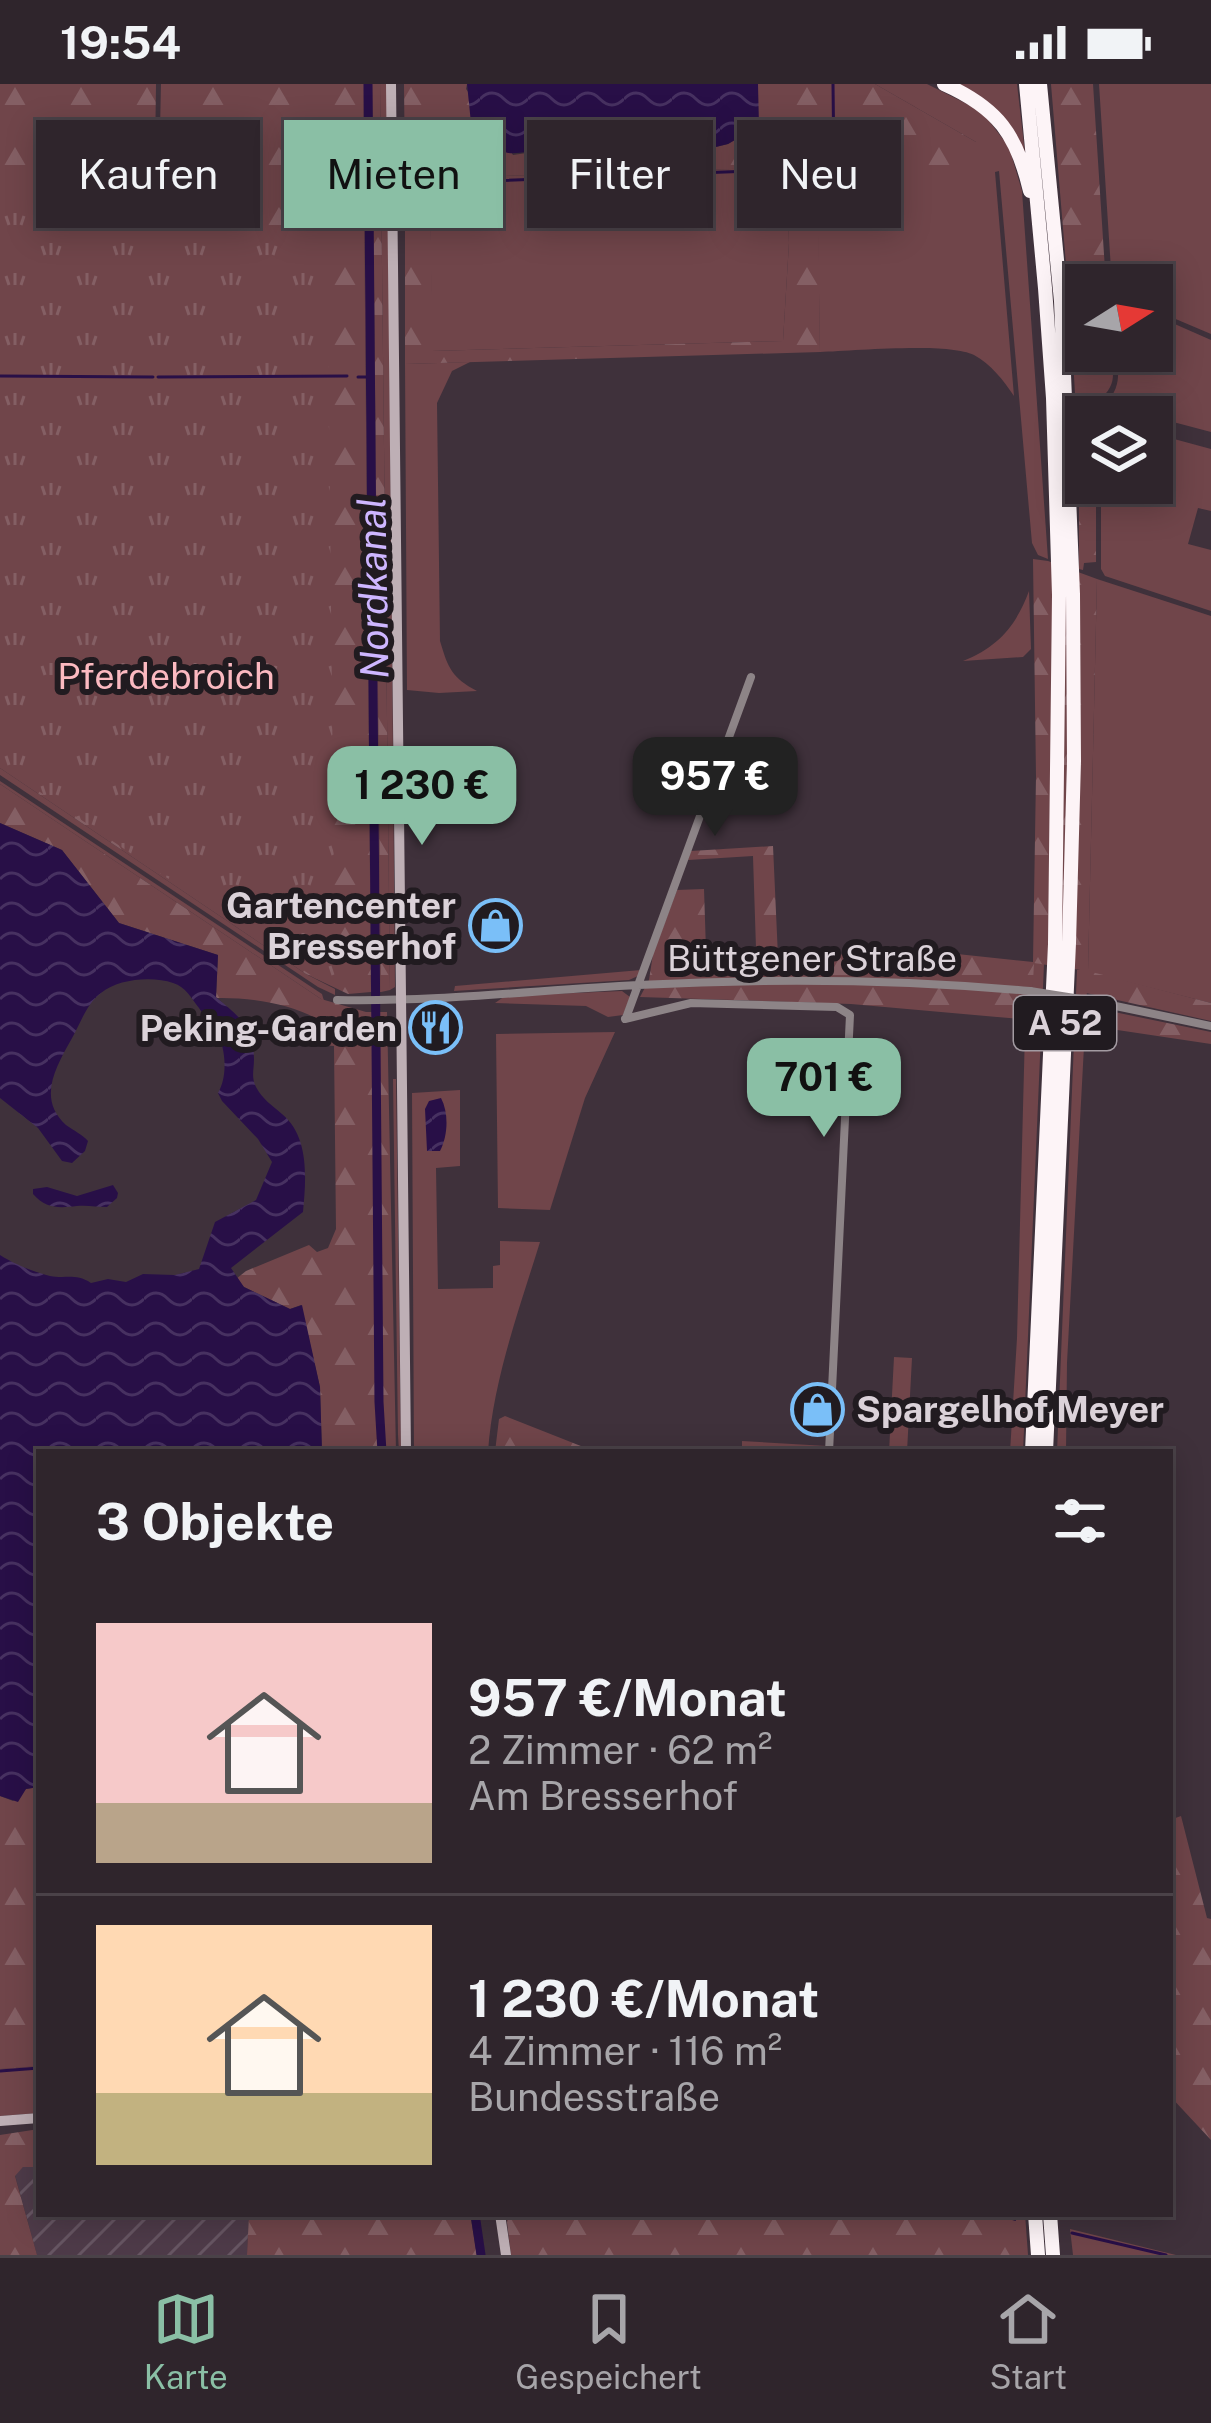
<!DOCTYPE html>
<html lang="de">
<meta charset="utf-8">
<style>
body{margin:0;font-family:"Public Sans",sans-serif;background:#372d34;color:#f1f3f6;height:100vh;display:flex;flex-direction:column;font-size:45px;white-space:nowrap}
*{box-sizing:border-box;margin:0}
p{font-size:39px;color:#a7a5a9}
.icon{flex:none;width:66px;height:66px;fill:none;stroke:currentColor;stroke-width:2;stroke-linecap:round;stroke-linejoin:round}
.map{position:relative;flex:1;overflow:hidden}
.side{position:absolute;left:36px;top:1365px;width:1137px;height:768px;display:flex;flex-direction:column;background:#2f252c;border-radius:0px;box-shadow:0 6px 30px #0003,0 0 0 3px #4a4248}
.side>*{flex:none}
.guide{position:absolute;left:36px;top:36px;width:1140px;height:108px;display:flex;gap:24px}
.needle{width:78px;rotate:79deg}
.tools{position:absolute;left:1065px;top:180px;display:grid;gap:24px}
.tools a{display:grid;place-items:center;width:108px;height:108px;border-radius:0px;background:#2f252c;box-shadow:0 6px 30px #0003,0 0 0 3px #4a4248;font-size:60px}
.price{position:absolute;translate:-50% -102px;padding:0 27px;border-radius:24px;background:#8abfa5;color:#111;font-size:39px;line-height:78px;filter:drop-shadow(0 3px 6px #0008)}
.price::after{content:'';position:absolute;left:50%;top:72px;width:36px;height:27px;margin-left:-18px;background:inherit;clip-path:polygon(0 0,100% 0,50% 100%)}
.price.active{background:#222;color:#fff}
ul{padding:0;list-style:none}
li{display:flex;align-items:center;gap:36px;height:300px;padding:0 60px}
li+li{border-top:3px solid #4a4248}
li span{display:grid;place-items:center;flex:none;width:336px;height:240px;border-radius:0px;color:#555}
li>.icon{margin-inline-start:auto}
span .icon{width:144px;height:144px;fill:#fffc;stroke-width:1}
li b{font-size:51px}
h2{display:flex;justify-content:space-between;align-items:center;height:144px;padding:0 60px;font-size:51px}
.tag{padding:0 42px;border-radius:0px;background:#2f252c;box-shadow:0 6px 30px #0003,0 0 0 3px #4a4248;font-size:42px;line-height:108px}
.tag.active{background:#8abfa5;color:#111}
.status{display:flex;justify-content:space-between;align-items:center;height:84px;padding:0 60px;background:#2f252c;direction:ltr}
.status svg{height:33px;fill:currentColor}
.menu{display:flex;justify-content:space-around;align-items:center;height:168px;border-top:3px solid #4a4248;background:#2f252c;font-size:33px;color:#a7a5a9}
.menu a{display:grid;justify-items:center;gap:6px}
.menu .active{color:#8abfa5}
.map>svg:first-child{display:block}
</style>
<div class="status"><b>19:54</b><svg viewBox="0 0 49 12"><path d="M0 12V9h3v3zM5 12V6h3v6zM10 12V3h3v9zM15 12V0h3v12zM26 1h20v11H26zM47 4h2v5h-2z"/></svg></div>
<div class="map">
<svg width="1211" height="2171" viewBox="0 0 1211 2171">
<defs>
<pattern id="industrial-furrows" width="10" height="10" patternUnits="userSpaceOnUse" patternTransform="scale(3)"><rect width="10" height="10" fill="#4e3b49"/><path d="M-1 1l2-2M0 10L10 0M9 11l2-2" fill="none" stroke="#675663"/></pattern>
<pattern id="forest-firs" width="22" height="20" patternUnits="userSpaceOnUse" patternTransform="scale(3)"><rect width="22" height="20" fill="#70454a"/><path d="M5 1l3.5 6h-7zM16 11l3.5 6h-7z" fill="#845f64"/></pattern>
<pattern id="park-tufts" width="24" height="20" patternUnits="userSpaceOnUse" patternTransform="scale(3)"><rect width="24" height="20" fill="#70454a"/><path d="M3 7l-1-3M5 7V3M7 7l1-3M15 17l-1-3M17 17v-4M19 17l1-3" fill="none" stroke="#845f64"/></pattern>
<pattern id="water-waves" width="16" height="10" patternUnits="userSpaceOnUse" patternTransform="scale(3)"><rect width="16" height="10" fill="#280f47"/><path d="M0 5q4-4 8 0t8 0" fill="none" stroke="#473161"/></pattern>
</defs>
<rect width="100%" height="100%" fill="#3f313b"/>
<path fill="url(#industrial-furrows)" d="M23,2083H39V2130H249L247,2171H37L15,2091Z"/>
<path fill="#70454a" d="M363,0H372L381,908H371Z
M380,0H387L388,99L395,903L390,906Z
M827,0H838V92L976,58L875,0H927L973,23L986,33L1009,63L1022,107L1048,475L1038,471L1032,459L999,87L995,88L1014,312C1003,296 991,280 974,271C947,258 853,267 820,268L817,92L787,94L789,159L783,257L432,267L430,105H405V95L827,82Z
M952,0H1017L1025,69Z
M1099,0H1211V250L1152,225V201H1112Z
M1152,230L1211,256V348L1105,320C1122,303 1118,289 1117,267H1152Z
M470,278L452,287L437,319L440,557C448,584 452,594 477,607L439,609L407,606L405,280Z
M1152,349L1211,365V427L1198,424L1188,460L1211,466V527L1105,492L1101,485V399H1152Z
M1097,495L1211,532V919L1088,888L1067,1279L1066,1368H1057L1077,886H1088Z
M1029,507L1031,565L1023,573L963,577C998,563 1016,542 1029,507Z
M0,684L306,890L335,905V911L318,903L0,691Z
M0,697L322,910L324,917L0,700Z
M1033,878L1044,880L1023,1368H1010L1017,1254L1025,947L1020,941L1021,935H1031Z
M641,886L638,892L629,896L454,907L455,902Z
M622,907L630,913L623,931L608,933L586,922L495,919L505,912Z
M615,948L585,1014L550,1126L498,1124L496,950Z
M393,995H396L401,1368H399L398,1351Z
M460,1006V1082L436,1084L438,1205L493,1204V1182L500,1181V1157L540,1158C519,1226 493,1296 488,1368H414L412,1009Z
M894,1273L912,1274L907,1368H889Z
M742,1357L827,1362V1368H742Z
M39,1982V2029L0,2032V1985Z
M1070,2145L1176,2171H1073Z"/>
<path fill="url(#forest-firs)" d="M0,0H156L154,140L158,141L161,0H363L371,908L348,910L306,890L0,684Z
M372,0H380L390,906L381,908Z
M404,0H467L466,5L513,71L554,65L600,71L604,75L646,67L679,72L728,60L758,42V0H827L828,82L405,95Z
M838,0H875L976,58L995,87L837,92Z
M1051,0H1093L1106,201H1086V267H1111C1113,292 1118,300 1097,318L1095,333H1086V399H1096V478L1084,479L1083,486L1079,485V379L1071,240Z
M818,92L820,268L405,280V105L430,104L433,267L783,257L789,159L787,93Z
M1033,475L1048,477L1097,495L1088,887L1211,919V937L1086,909L1087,887L1034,879L1031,936L851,920L640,913L649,896L653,870L677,806L704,805L706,867L756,864L753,772L688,776L691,767L773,762L778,873L929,867L1033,878L1036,692Z
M0,700L321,915L366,928H387L396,1368H322L320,1303L301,1221L290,1225L244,1203L236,1195L246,1187L309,1161L317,1168L328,1164L336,1145L334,962L322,961L321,937C293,920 249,913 216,914L218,871L119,839L62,766L0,739Z
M1085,922L1211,948V960L1084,941Z
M505,1332L596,1368H495L499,1335Z
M39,1703V1982L0,1985V1712L13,1717L26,1705Z
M1181,1732L1207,1834L1211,1835V2056L1170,2012V1736Z
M39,2045V2083H23L15,2092L37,2171H0V2051Z
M249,2130H470L477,2171H247Z
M506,2130H986L1016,2137V2130H1025L1028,2171H511Z"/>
<path fill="url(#park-tufts)" d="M159,107V149L327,145L335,901L315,894L0,681V108Z"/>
<path fill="url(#water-waves)" d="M467,0H758L759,42L728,60L679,72L646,67L603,76L600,71C585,69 568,65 552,66C509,67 511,79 472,49Z
M0,739L62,766L119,839L218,871L216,913C239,933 254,942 254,975C254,986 251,993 256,1003C263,1016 271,1020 282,1030C310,1053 306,1096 303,1128L231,1184L244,1203L290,1225L302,1221L320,1303L322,1368H39V1703L26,1705L18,1718L0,1712V1171C14,1180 34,1188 50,1192C66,1195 76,1189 91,1199L108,1195L126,1198L143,1190L175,1191L199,1185L215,1138L256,1116L272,1078L258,1055L222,1017L218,1009C228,992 226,964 216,946C212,938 204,932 199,924C191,914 186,903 173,899C152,892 118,895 101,909C86,920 80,941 71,956C56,983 37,1015 66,1041C74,1047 82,1050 88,1057L85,1067L72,1079L62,1077L38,1044L0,1014Z
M441,1014C449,1029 448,1052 440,1067H427L425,1025L429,1017Z
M113,1101L118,1109L117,1114L107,1123C97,1123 87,1121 77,1122C59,1124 46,1125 33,1110V1105L47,1103L77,1112Z"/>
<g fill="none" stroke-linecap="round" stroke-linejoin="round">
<path stroke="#280f47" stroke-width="3" d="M407,100L834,84L833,0
M0,292L153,293
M158,293L347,292
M358,293H371
M0,1987L39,1984
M997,2130L1015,2135
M1072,2149L1166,2171"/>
<path stroke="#280f47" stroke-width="9" d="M368,0L379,1318L382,1368
M475,2130L481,2171"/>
<path stroke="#8d8487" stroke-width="8" d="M337,916C438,918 538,906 638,901C770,894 899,895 1030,907
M1087,916L1211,942
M626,934L751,593
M625,935L691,919L837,923L850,931L829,1368"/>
<path stroke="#beafb5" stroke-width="10" d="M391,0L406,1368
M0,2037L39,2034
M500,2130L506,2171"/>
<path stroke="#fdf4f7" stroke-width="14" d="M944,0C998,24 1017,51 1030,107
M1026,0L1045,204L1053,314L1059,511L1055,860L1032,1368
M1040,0L1061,217L1073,510L1074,677L1069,859L1046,1368
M1035,2130L1038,2171
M1050,2130L1053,2171"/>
<path stroke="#8d8487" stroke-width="8" d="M1030,907L1087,916"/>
</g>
<defs>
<symbol id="shop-ring" viewBox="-11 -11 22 22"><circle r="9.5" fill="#211b20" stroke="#7abff8" stroke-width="1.5"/><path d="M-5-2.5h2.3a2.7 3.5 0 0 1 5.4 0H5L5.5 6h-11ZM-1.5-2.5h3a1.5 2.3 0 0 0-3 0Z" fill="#7abff8"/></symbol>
<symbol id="restaurant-ring" viewBox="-11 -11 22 22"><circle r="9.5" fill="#211b20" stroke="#7abff8" stroke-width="1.5"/><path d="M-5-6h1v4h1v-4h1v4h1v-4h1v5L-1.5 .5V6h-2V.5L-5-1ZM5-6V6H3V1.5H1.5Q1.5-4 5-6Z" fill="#7abff8"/></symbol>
</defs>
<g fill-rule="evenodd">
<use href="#shop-ring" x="466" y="812" width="59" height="59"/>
<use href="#restaurant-ring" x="406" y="914" width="59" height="59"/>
<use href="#shop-ring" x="788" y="1296" width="59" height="59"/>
</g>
<g text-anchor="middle" stroke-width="12" stroke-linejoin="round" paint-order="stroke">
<rect fill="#211b20" stroke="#a39ba2" stroke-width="3" x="1014" y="912" width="102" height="54" rx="9"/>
<g font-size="33" font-weight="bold" fill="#dbd2d9">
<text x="1065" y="951">A 52</text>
</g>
<g font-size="36" fill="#fbb9c0" stroke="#211b20">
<text x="166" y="605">Pferdebroich</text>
</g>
<g font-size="36" font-weight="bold" fill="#dbd2d9" stroke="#211b20" text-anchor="end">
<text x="456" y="834">Gartencenter<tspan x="456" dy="41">Bresserhof</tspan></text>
<text x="397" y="957">Peking-Garden</text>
<text x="856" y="1338" text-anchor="start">Spargelhof Meyer</text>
</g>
<g font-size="36" fill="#dbd2d9" stroke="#211b20">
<text x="812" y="887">Büttgener Straße</text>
</g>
<g font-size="39" font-style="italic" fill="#ceb6ff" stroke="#211b20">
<text transform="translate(373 504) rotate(-91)" y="14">Nordkanal</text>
</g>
</g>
</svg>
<div class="tools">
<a><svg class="needle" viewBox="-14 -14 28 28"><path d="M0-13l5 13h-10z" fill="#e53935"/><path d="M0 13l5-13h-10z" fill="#a7a5a9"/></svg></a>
<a><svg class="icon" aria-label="layers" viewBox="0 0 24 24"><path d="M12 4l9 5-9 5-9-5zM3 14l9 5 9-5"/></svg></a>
</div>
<b class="price active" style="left:715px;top:755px">957 €</b>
<b class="price" style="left:422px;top:764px">1 230 €</b>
<b class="price" style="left:824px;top:1056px">701 €</b>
<div class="guide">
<a class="tag">Kaufen</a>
<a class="tag active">Mieten</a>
<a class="tag">Filter</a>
<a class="tag">Neu</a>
</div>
<section class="side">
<h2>3 Objekte<svg class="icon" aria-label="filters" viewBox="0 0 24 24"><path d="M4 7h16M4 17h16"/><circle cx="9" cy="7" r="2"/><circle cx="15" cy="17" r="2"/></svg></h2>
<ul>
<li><span style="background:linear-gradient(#f6c9c9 75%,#b9a48a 0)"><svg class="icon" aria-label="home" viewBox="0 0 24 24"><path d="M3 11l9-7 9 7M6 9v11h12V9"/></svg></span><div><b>957 €/Monat</b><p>2 Zimmer · 62 m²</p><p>Am Bresserhof</p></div></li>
<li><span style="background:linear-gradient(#ffd9b3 70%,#c2b280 0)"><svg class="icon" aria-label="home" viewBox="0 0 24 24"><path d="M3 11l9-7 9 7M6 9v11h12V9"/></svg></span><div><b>1 230 €/Monat</b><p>4 Zimmer · 116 m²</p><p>Bundesstraße</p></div></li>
</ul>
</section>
</div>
<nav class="menu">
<a class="active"><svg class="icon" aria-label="map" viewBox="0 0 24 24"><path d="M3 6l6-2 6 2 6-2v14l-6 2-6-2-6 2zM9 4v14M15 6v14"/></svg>Karte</a>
<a><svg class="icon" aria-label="saved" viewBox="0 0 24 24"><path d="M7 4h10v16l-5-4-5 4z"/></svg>Gespeichert</a>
<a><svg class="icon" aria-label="home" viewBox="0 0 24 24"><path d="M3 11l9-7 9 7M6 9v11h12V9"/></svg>Start</a>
</nav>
